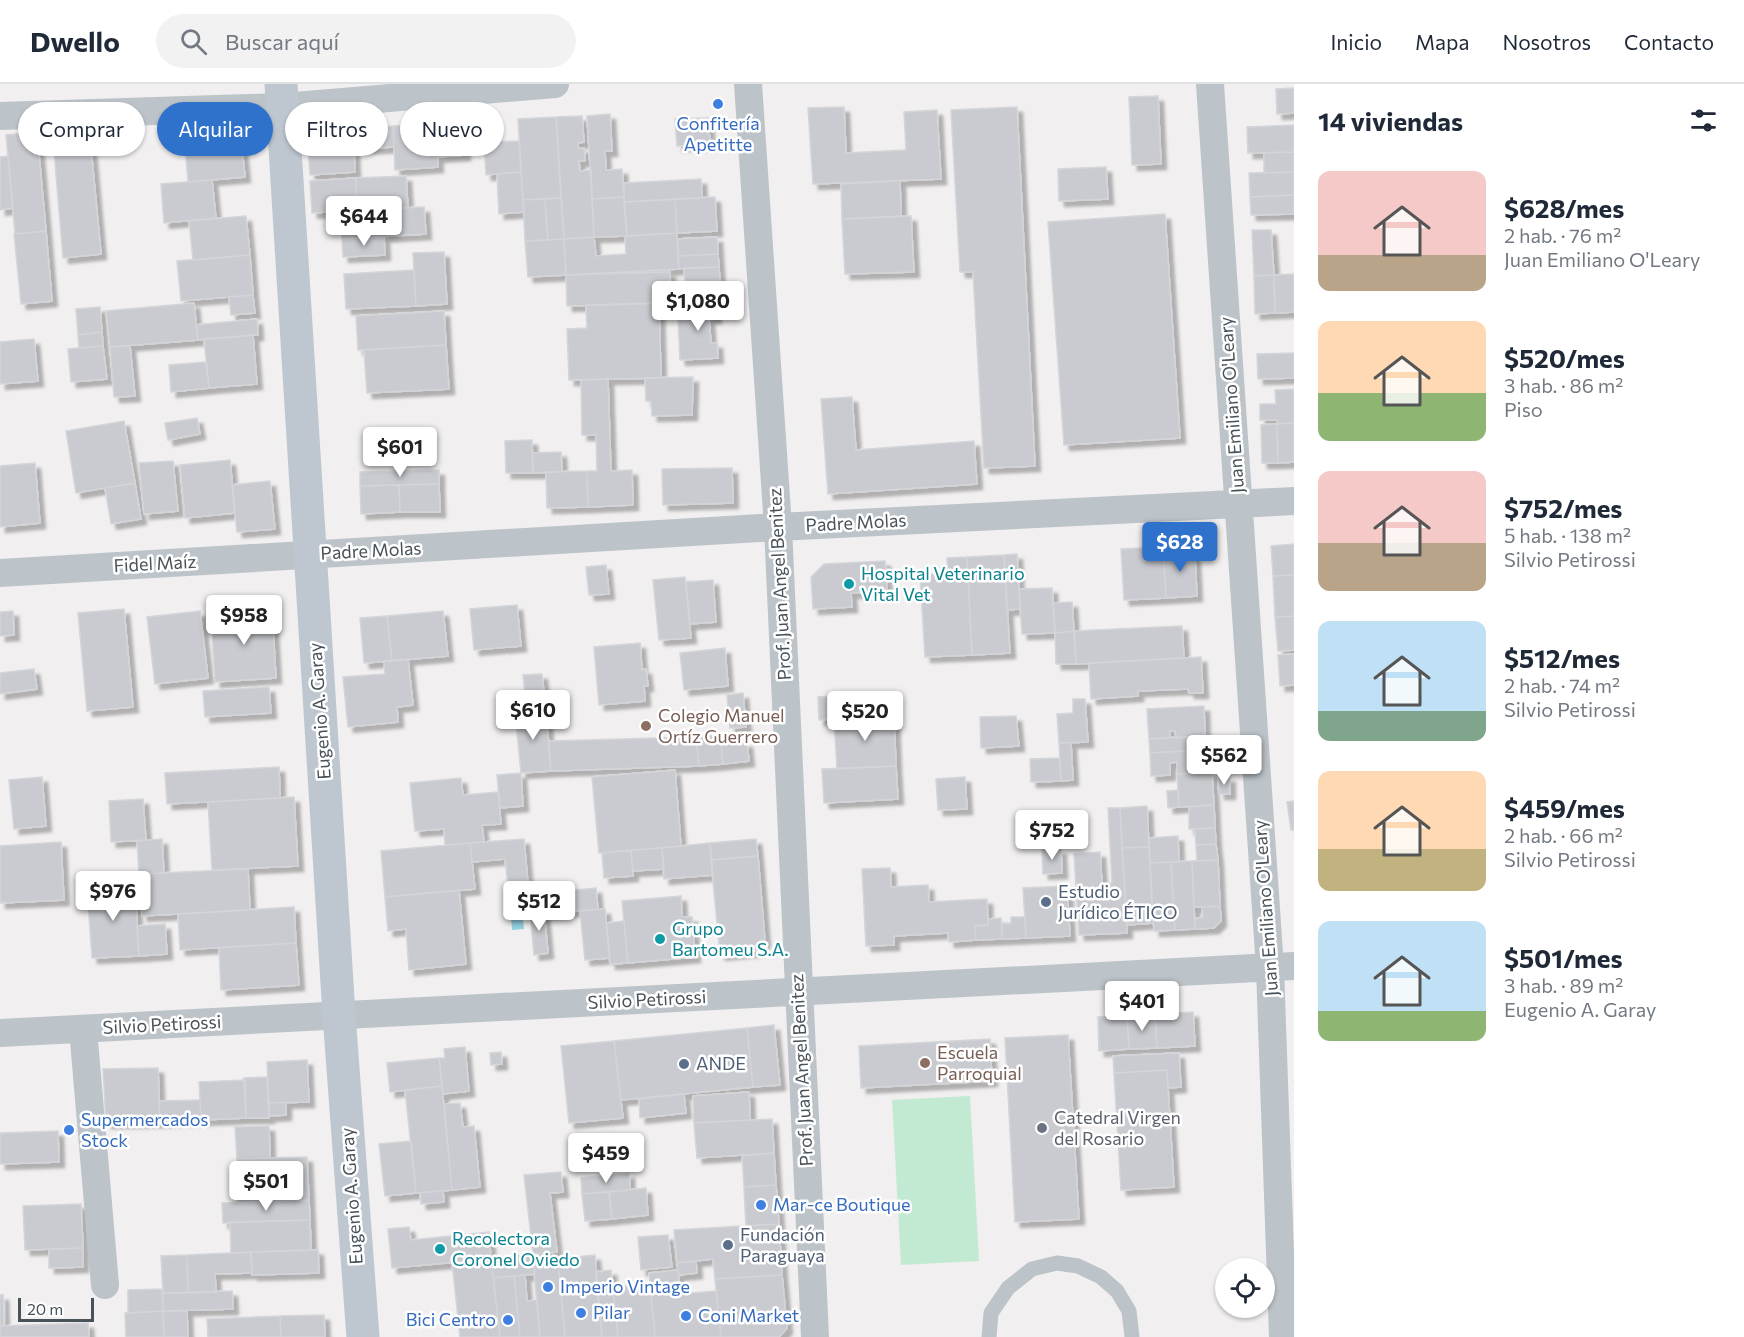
<!DOCTYPE html>
<html lang="es">
<meta charset="utf-8">
<style>
body{margin:0;font-family:Commissioner,sans-serif;background:#f2f2f3;color:#1f2937;height:100vh;display:flex;flex-direction:column;font-size:22px;white-space:nowrap}
*{box-sizing:border-box;margin:0}
p{font-size:20px;color:#747a83}
.icon{flex:none;width:33px;height:33px;fill:none;stroke:currentColor;stroke-width:2;stroke-linecap:round;stroke-linejoin:round}
.map{position:relative;flex:1;overflow:hidden}
.drawer{display:flex;flex-direction:column;background:#fff;width:450px}
.drawer>*{flex:none}
.hud{position:absolute;left:18px;top:18px;width:570px;height:54px;display:flex;gap:12px}
.fabs{position:absolute;left:1215px;top:1174px;display:grid;gap:12px}
.fabs a{display:grid;place-items:center;width:60px;height:60px;border-radius:50%;background:#fff;box-shadow:0 2px 4px #0004;font-size:30px}
.scale{position:absolute;left:18px;bottom:15px;width:76px;box-sizing:border-box;padding-left:6px;border:3px solid #495259;border-top:0;font-size:16px;line-height:21px;white-space:nowrap;color:#495259;-webkit-text-stroke:4px #fff;paint-order:stroke}
.price{position:absolute;translate:-50% -51px;padding:0 14px;border-radius:6px;background:#fff;color:#222;font-size:20px;line-height:39px;filter:drop-shadow(0 2px 3px #0008)}
.price::after{content:'';position:absolute;left:50%;top:36px;width:18px;height:14px;margin-left:-9px;background:inherit;clip-path:polygon(0 0,100% 0,50% 100%)}
.price.selected{background:#2f72cb;color:#fff}
ul{padding:0;list-style:none}
li{display:flex;align-items:center;gap:18px;height:150px;padding:0 24px}
li span{display:grid;place-items:center;flex:none;width:168px;height:120px;border-radius:12px;color:#555}
li>.icon{margin-inline-start:auto}
span .icon{width:72px;height:72px;fill:#fffc;stroke-width:1}
li b{font-size:26px}
h2{display:flex;justify-content:space-between;align-items:center;height:72px;padding:0 24px;font-size:26px}
.tag{padding:0 21px;border-radius:27px;background:#fff;box-shadow:0 2px 4px #0004;font-size:21px;line-height:54px}
.tag.selected{background:#2f72cb;color:#fff}
header{display:flex;align-items:center;gap:36px;box-sizing:border-box;height:84px;padding:0 30px;background:#fff;border-bottom:2px solid #e0e1e3}
header strong{font-size:28px}
nav{display:flex;gap:33px;margin-inline-start:auto;font-size:21px}
.search{width:420px;height:54px;background:#f2f2f3;display:flex;align-items:center;gap:15px;box-sizing:border-box;padding:0 21px;border-radius:33px;color:#747a83;font-size:22px}
main{display:flex;flex:1;min-height:0}
.map>svg:first-child{display:block}
</style>
<header>
<strong>Dwello</strong>
<div class="search"><svg class="icon" aria-label="search" viewBox="0 0 24 24"><circle cx="10" cy="10" r="6"/><path d="M15 15l6 6"/></svg>Buscar aquí</div>
<nav><a>Inicio</a><a>Mapa</a><a>Nosotros</a><a>Contacto</a></nav>
</header>
<main>
<div class="map">
<svg width="1294" height="1253" viewBox="0 0 1294 1253">
<defs>
<filter id="shadow"><feDropShadow dx="5.5" dy="5.5" stdDeviation="1.5" flood-color="#0004"/></filter>
</defs>
<rect width="100%" height="100%" fill="#f1efef"/>
<path fill="#c2e9d1" d="M970,1012L979,1177L901,1181L892,1016Z"/>
<path fill="#94d1e1" d="M521,817L524,845L512,846L510,818Z"/>
<path fill="#c9cbd0" stroke="#d3d5d9" stroke-width="1.5" filter="url(#shadow)" d="M1294,4V29L1277,30L1276,5Z
M1158,12L1161,80L1132,81L1129,13Z
M844,23L846,69L906,66L904,28L937,26L941,95L813,100L808,24Z
M1017,23L1035,382L984,384L973,188H960L951,26Z
M610,30L612,67H605L606,86L622,85L624,113L592,115L587,32Z
M582,32L584,58L578,59V64H584L585,77H579L580,87L591,86L594,153L564,155L556,33Z
M556,33L561,114L523,116L518,35Z
M708,34L710,60L677,62L675,35Z
M463,38L465,71L438,73L436,40Z
M436,40L438,83L395,86L393,42Z
M1294,41V68L1248,69L1247,43Z
M393,42L394,63L354,65L353,44Z
M353,44L355,88L310,91L307,47Z
M37,48L46,147L15,150L6,51Z
M241,54L245,93L188,98L185,59Z
M519,57L521,88L486,91L484,58Z
M91,64L101,170L63,174L54,67Z
M1294,68V88L1264,89V69Z
M8,72L13,124L0,126V73Z
M1106,83L1108,115L1059,117L1058,85Z
M521,88L524,128L499,130L497,90Z
M1294,88V111L1250,113L1249,89Z
M406,92L408,124L357,126L356,94Z
M356,94L357,126L312,129L310,97Z
M701,95L702,114L624,118V99Z
M212,96L216,134L164,139L161,100Z
M900,97L901,132L842,135L841,100Z
M1294,111V130L1251,131L1250,113Z
M624,113L627,152L594,153L592,115Z
M715,113L717,147L677,149L675,115Z
M561,114L564,155L548,156L545,115Z
M545,115L548,156L525,157L523,116Z
M675,115L677,149L627,152L624,118Z
M424,123L426,150L342,155L340,127Z
M1165,130L1180,354L1064,361L1048,138Z
M246,132L250,171L193,176L189,137Z
M911,132L914,188L845,190L842,135Z
M1252,146H1271L1274,191L1254,192Z
M46,147L52,217L21,220L14,150Z
M677,149L679,185L566,191L564,155L594,153L596,172L626,170L625,152Z
M384,153L385,171L343,173L342,155Z
M717,153L718,170L678,172L677,155Z
M564,155L566,191L528,193L525,157Z
M444,168L447,220L416,222L413,169Z
M718,170L719,183L679,185L678,172Z
M250,171L253,211L181,217L177,177Z
M719,183L721,216L687,218L684,184Z
M414,186L416,222L346,225L344,190Z
M670,188V219L567,222L566,191Z
M1294,190V228L1275,229L1274,191Z
M1274,191L1275,229L1255,230L1254,192Z
M253,211L255,229L231,231L229,213Z
M715,216L716,234H709L711,259H717L718,274L680,276L678,236L687,235V218Z
M194,219L198,256L110,263L106,227Z
M659,219L661,294L569,296L567,245L587,244L586,221Z
M100,223L102,248L78,251L76,225Z
M444,227L446,261L358,266L356,232Z
M257,235L258,251L198,256L196,241Z
M102,248L103,262L79,264L78,251Z
M253,251L257,300L209,304L204,255Z
M34,255L38,297L0,300V258Z
M446,261L449,305L367,309L364,266Z
M103,262L107,295L71,298L68,265Z
M130,262L135,312L114,313L110,263Z
M1294,269V294L1258,295L1257,270Z
M206,278L209,304L171,308L169,281Z
M693,293L692,331L652,332L651,317H646L645,294Z
M608,295L611,387L632,386L633,421L588,423L587,387H597L596,351H582L581,296Z
M1294,305V339L1277,340V336H1260V320H1276L1275,306Z
M852,313L856,366L974,357L977,400L828,410L821,315Z
M197,334L200,350L168,356L165,339Z
M124,337L135,399L76,409L66,347Z
M1294,339V378L1278,379L1277,340Z
M1277,340L1278,379H1262L1261,341Z
M532,356L533,389H506L505,357Z
M561,368L562,388L533,389L532,369Z
M230,376L235,429L185,434L180,381Z
M173,377L178,427L144,430L139,379Z
M35,379L40,439L0,443V382Z
M732,384L733,419L663,421L662,385Z
M439,386V400L360,402V388Z
M587,387L588,423L547,424L546,388Z
M270,397L275,445L237,448L232,401Z
M135,399L141,435L111,440L105,404Z
M439,400L440,428H400L399,401Z
M399,401L400,428L361,430L360,402Z
M1294,460V491L1273,492L1271,462Z
M1183,462L1195,473L1197,512L1166,514L1163,463Z
M1163,463L1166,514L1124,516L1121,465Z
M1017,470L1020,525L1007,526L1004,471Z
M1004,471L1010,569L972,571L967,473Z
M967,473L972,571L925,573L920,491L948,489L947,474Z
M885,477L887,507L851,509L852,523L813,525L811,493L824,480Z
M606,481L609,510L589,511L586,483Z
M1294,491V532L1275,533L1273,492Z
M685,493L691,554L659,556L653,496Z
M713,496L716,538L690,540L686,498Z
M1052,504L1055,549L1022,550L1019,505Z
M1072,518L1074,547L1055,549L1053,519Z
M517,521L521,562L474,566L470,525Z
M124,525L133,623L87,627L78,529Z
M13,527L14,551L0,552V528Z
M200,527L208,594L155,600L147,533Z
M272,527L276,594L215,598L211,531Z
M443,527L448,572L392,577L387,532Z
M387,532L392,577L364,579L360,534Z
M1294,532V566L1278,567L1275,533Z
M1182,542L1184,574L1076,580L1074,547Z
M1074,547L1076,580H1056L1055,549Z
M640,559L642,586L646,585L648,602H644L645,617L599,621L594,563Z
M725,564L728,602L684,606L680,569Z
M1294,570V601L1280,602L1278,571Z
M1201,573L1203,609H1189L1188,605L1138,607V612L1091,615L1089,579Z
M408,575L413,621L397,623L398,638L348,643L343,593L385,590L384,577Z
M34,585L37,605L0,610V589Z
M542,590L546,626L527,627L523,591Z
M269,603L271,629L205,633L203,607Z
M743,609L746,643L730,644L727,611Z
M886,609L887,632L819,636L818,613Z
M1073,615H1085L1088,658L1059,659L1057,630L1073,629Z
M1204,622L1205,652L1176,654L1175,647H1170V654L1149,655L1147,625Z
M546,626L551,687L521,689L515,628Z
M894,632L896,682L837,685L834,635Z
M1016,632L1019,662L981,664L980,633Z
M720,651L723,680L699,682L696,653Z
M1199,652L1200,666L1150,669L1149,655Z
M696,653L699,682L551,687L548,657Z
M747,658L749,677L723,680L721,661Z
M1059,659H1071L1073,696L1061,697Z
M1200,666H1206L1207,689L1177,690V678L1170,679V691L1151,692L1150,669Z
M1059,674L1061,697L1031,698L1030,675Z
M896,682L898,715L824,719L822,685Z
M279,683L280,714L167,720L165,689Z
M675,686L681,762L599,769L592,693Z
M1212,688L1214,721L1179,723L1177,690Z
M521,689L523,722L500,724L497,691Z
M42,693L46,742L14,745L9,696Z
M965,693L967,725L938,726L936,695Z
M1230,693V710H1219L1218,694Z
M461,694L463,711L498,708L501,740L482,741L484,758L470,759L445,761L444,745L415,747L410,699Z
M1178,706L1179,723L1168,724L1167,707Z
M294,713L298,782L212,786L208,718Z
M143,715L146,756L111,758L109,717Z
M1294,717V746H1291L1287,718Z
M1214,721L1215,744L1189,745V723Z
M1147,722L1149,763L1122,764L1120,724Z
M1108,724H1120L1127,849L1079,851L1074,770L1100,768L1102,800L1112,799Z
M1215,744L1216,760L1196,761L1195,745Z
M1178,752L1179,778L1150,779L1149,754Z
M162,755L164,789L139,790L137,757Z
M524,755L528,800L508,802L505,775L472,778L470,759Z
M756,755L758,772L711,776L710,759Z
M61,758L64,816L0,819V762Z
M470,759L475,805L385,813L381,767Z
M710,759L713,791L664,795L662,764Z
M1216,760L1218,776L1197,777L1196,761Z
M1149,763L1153,839L1127,841L1122,764Z
M662,764L664,785L633,787L631,766Z
M1061,765L1062,789L1043,790L1042,766Z
M631,766L633,792L604,794L602,769Z
M758,772L765,857L757,867L720,871L711,776Z
M1218,776L1220,822L1194,823L1192,777Z
M1192,777L1195,845L1175,846L1171,778Z
M1171,778L1175,846L1154,847L1150,779Z
M890,784L891,803L928,801L929,818L987,815L988,841L975,842L976,856L949,858L948,849L894,852V861L866,862L862,785Z
M248,785L250,826L142,832L139,790Z
M135,801L139,872L92,874L87,804Z
M1067,802L1070,852L1026,854L1023,804Z
M596,804L598,825L544,830L543,809Z
M459,806L466,880L409,886L406,845L388,847L385,813Z
M681,812L682,833H692L695,873L628,879L622,817Z
M1220,822L1221,837L1214,844L1195,845V834H1203L1202,823Z
M294,823L296,859L180,866L178,830Z
M605,825L610,874L585,876L580,827Z
M544,826L548,869L534,871L530,827Z
M1011,833H1025L1026,854L1002,855V840L1011,839Z
M1001,834L1002,855L976,856L975,842L988,841V835Z
M624,837L628,879L610,880L606,839Z
M165,840L167,870L139,872L137,842Z
M296,859L299,901L221,906L219,864Z
M1193,928L1195,962L1157,964L1155,930Z
M1155,930L1157,964L1129,965L1127,932Z
M1127,932L1129,965L1099,967L1098,933Z
M774,941L780,1001L753,1003L747,944Z
M747,944L753,1003L621,1016L614,957Z
M1068,951L1079,1135L1015,1138L1005,954Z
M990,955L992,997L861,1004L859,962Z
M614,957L623,1034L569,1039L561,962Z
M465,963L469,1007L443,1010L439,974H445L444,965Z
M501,968L502,980L491,981L490,969Z
M1179,969L1181,1003L1168,1004L1167,986L1114,989L1113,972Z
M439,974L442,1002L390,1008L387,979Z
M307,976L309,1018L269,1019L267,978Z
M158,984L160,1038L106,1039L103,985Z
M1167,986L1174,1103L1121,1106L1114,989Z
M267,993L269,1034H246L244,994Z
M245,996L246,1034L201,1036L199,998Z
M442,1002L452,1106L416,1109L405,1006Z
M749,1008L750,1036L694,1039L693,1012Z
M684,1010L686,1029L640,1034L639,1015Z
M200,1016L201,1036L160,1038L159,1017Z
M269,1019H286V1031L269,1032Z
M460,1019L463,1043L474,1042L480,1103L452,1106L444,1020Z
M772,1035L774,1069L697,1074L694,1039Z
M269,1042L270,1074L237,1075L235,1043Z
M58,1047L59,1078L0,1080V1049Z
M411,1057L416,1109L385,1112L379,1060Z
M774,1069L776,1101L744,1103L742,1072Z
M307,1073L309,1116L238,1119L237,1075Z
M561,1088L563,1108L550,1109L557,1168L533,1170L524,1091Z
M629,1089L630,1106L582,1110L581,1094Z
M776,1101L779,1140L746,1142L744,1103Z
M646,1104L648,1131L612,1135L609,1108Z
M443,1107L444,1118L421,1120L420,1109Z
M609,1108L612,1135L585,1137L582,1110Z
M309,1116L310,1136L223,1139L222,1119Z
M81,1120L83,1164L25,1166L23,1122Z
M310,1136L311,1166L231,1169L230,1138Z
M779,1140L782,1191L715,1195L713,1175L677,1179L674,1146Z
M409,1143L411,1156L489,1148L491,1175L392,1184L388,1145Z
M668,1151L672,1183L641,1186L638,1153Z
M83,1164V1183L49,1184V1165Z
M311,1166H318L319,1189L252,1191L251,1168Z
M251,1168L252,1189L215,1190L216,1208L188,1209L187,1171Z
M533,1170L535,1190L493,1194L491,1175Z
M187,1171L188,1209H163L161,1172Z
M595,1171L602,1253H565L558,1175Z
M491,1175L500,1253H460L452,1178Z
M558,1175L565,1253H540L533,1176Z
M696,1177L697,1189L679,1191L677,1179Z
M611,1186L613,1203L597,1205L596,1188Z
M678,1186L680,1210L716,1207L721,1253H655L649,1189Z
M525,1191L527,1217L537,1216L540,1253H520L514,1192Z
M782,1191L787,1244L779,1253H721L715,1195Z
M514,1192L520,1253H500L493,1194Z
M650,1200L655,1253H618L613,1203Z
M613,1203L618,1253H602L597,1205Z
M162,1205L163,1227L128,1229V1206Z
M232,1207L233,1225L163,1227V1209Z
M0,1211H3L4,1242H0Z
M163,1227H187L188,1253H164Z
M163,1227L164,1253H126L125,1229Z
M324,1231L325,1253H281L280,1232Z
M280,1232L281,1253H208L207,1235Z
M88,1239L89,1253H0V1242Z"/>
<g fill="none" stroke-linecap="round" stroke-linejoin="round">
<path stroke="#bcc3c9" stroke-width="15" d="M989,1253L991,1229L1008,1204L1032,1185L1057,1179L1078,1182L1101,1193L1117,1207L1129,1227L1132,1253"/>
<path stroke="#bcc3c9" stroke-width="28" d="M748,0L778,443L815,1253
M1210,0L1270,884L1283,1253
M0,32L283,23L555,0
M0,489L778,443L1294,417
M83,945L105,1201
M0,949L1294,882"/>
<path stroke="#bec7d0" stroke-width="33" d="M281,0L339,931L363,1253"/>
</g>
<g fill="#3f7fe0" stroke="#fff" stroke-width="2">
<circle cx="718" cy="20" r="6"/>
<circle cx="69" cy="1046" r="6"/>
<circle cx="761" cy="1121" r="6"/>
<circle cx="548" cy="1203" r="6"/>
<circle cx="581" cy="1229" r="6"/>
<circle cx="686" cy="1232" r="6"/>
<circle cx="508" cy="1236" r="6"/>
</g>
<g fill="#0f9aa8" stroke="#fff" stroke-width="2">
<circle cx="849" cy="500" r="6"/>
<circle cx="660" cy="855" r="6"/>
<circle cx="440" cy="1165" r="6"/>
</g>
<g fill="#8d6e63" stroke="#fff" stroke-width="2">
<circle cx="646" cy="642" r="6"/>
<circle cx="925" cy="979" r="6"/>
</g>
<g fill="#5c6f8a" stroke="#fff" stroke-width="2">
<circle cx="1046" cy="818" r="6"/>
<circle cx="684" cy="980" r="6"/>
<circle cx="728" cy="1161" r="6"/>
</g>
<circle fill="#6b7280" stroke="#fff" stroke-width="2" cx="1042" cy="1044" r="6"/>
<g text-anchor="middle" stroke-width="5" stroke-linejoin="round" paint-order="stroke">
<g font-size="18" fill="#366cbe" stroke="#fff" text-anchor="start">
<text x="718" y="46" text-anchor="middle">Confitería<tspan x="718" dy="21">Apetitte</tspan></text>
<text x="81" y="1042">Supermercados<tspan x="81" dy="21">Stock</tspan></text>
<text x="773" y="1127">Mar-ce Boutique</text>
<text x="560" y="1209">Imperio Vintage</text>
<text x="593" y="1235">Pilar</text>
<text x="698" y="1238">Coni Market</text>
<text x="496" y="1242" text-anchor="end">Bici Centro</text>
</g>
<g font-size="18" fill="#495259" stroke="#fff">
<text transform="translate(1232 321) rotate(-94)" y="6">Juan Emiliano O'Leary</text>
<text transform="translate(856 439) rotate(-3)" y="6">Padre Molas</text>
<text transform="translate(371 467) rotate(-3)" y="6">Padre Molas</text>
<text transform="translate(155 480) rotate(-3)" y="6">Fidel Maíz</text>
<text transform="translate(780 500) rotate(-93)" y="6">Prof. Juan Angel Benitez</text>
<text transform="translate(320 627) rotate(-94)" y="6">Eugenio A. Garay</text>
<text transform="translate(1266 824) rotate(-94)" y="6">Juan Emiliano O'Leary</text>
<text transform="translate(647 916) rotate(-3)" y="6">Silvio Petirossi</text>
<text transform="translate(162 941) rotate(-3)" y="6">Silvio Petirossi</text>
<text transform="translate(802 986) rotate(-93)" y="6">Prof. Juan Angel Benitez</text>
<text transform="translate(352 1112) rotate(-94)" y="6">Eugenio A. Garay</text>
</g>
<g font-size="18" fill="#0d838f" stroke="#fff" text-anchor="start">
<text x="861" y="496">Hospital Veterinario<tspan x="861" dy="21">Vital Vet</tspan></text>
<text x="672" y="851">Grupo<tspan x="672" dy="21">Bartomeu S.A.</tspan></text>
<text x="452" y="1161">Recolectora<tspan x="452" dy="21">Coronel Oviedo</tspan></text>
</g>
<g font-size="18" fill="#785e54" stroke="#fff" text-anchor="start">
<text x="658" y="638">Colegio Manuel<tspan x="658" dy="21">Ortíz Guerrero</tspan></text>
<text x="937" y="975">Escuela<tspan x="937" dy="21">Parroquial</tspan></text>
</g>
<g font-size="18" fill="#4e5e75" stroke="#fff" text-anchor="start">
<text x="1058" y="814">Estudio<tspan x="1058" dy="21">Jurídico ÉTICO</tspan></text>
<text x="696" y="986">ANDE</text>
<text x="740" y="1157">Fundación<tspan x="740" dy="21">Paraguaya</tspan></text>
</g>
<g font-size="18" fill="#5b616d" stroke="#fff" text-anchor="start">
<text x="1054" y="1040">Catedral Virgen<tspan x="1054" dy="21">del Rosario</tspan></text>
</g>
</g>
</svg>
<div class="fabs">
<a><svg class="icon" aria-label="locate" viewBox="0 0 24 24"><circle cx="12" cy="12" r="6"/><path d="M12 2v4M12 18v4M2 12h4M18 12h4"/></svg></a>
</div>
<div class="scale">20 m</div>
<b class="price" style="left:364px;top:163px">$644</b>
<b class="price" style="left:698px;top:248px">$1,080</b>
<b class="price" style="left:400px;top:394px">$601</b>
<b class="price selected" style="left:1180px;top:489px">$628</b>
<b class="price" style="left:244px;top:562px">$958</b>
<b class="price" style="left:533px;top:657px">$610</b>
<b class="price" style="left:865px;top:658px">$520</b>
<b class="price" style="left:1224px;top:702px">$562</b>
<b class="price" style="left:1052px;top:777px">$752</b>
<b class="price" style="left:113px;top:838px">$976</b>
<b class="price" style="left:539px;top:848px">$512</b>
<b class="price" style="left:1142px;top:948px">$401</b>
<b class="price" style="left:606px;top:1100px">$459</b>
<b class="price" style="left:266px;top:1128px">$501</b>
<div class="hud">
<a class="tag">Comprar</a>
<a class="tag selected">Alquilar</a>
<a class="tag">Filtros</a>
<a class="tag">Nuevo</a>
</div>
</div>
<section class="drawer">
<h2>14 viviendas<svg class="icon" aria-label="filters" viewBox="0 0 24 24"><path d="M4 7h16M4 17h16"/><circle cx="9" cy="7" r="2"/><circle cx="15" cy="17" r="2"/></svg></h2>
<ul>
<li><span style="background:linear-gradient(#f6c9c9 70%,#b9a48a 0)"><svg class="icon" aria-label="home" viewBox="0 0 24 24"><path d="M3 11l9-7 9 7M6 9v11h12V9"/></svg></span><div><b>$628/mes</b><p>2 hab. · 76 m²</p><p>Juan Emiliano O'Leary</p></div></li>
<li><span style="background:linear-gradient(#ffd9b3 60%,#8fb573 0)"><svg class="icon" aria-label="home" viewBox="0 0 24 24"><path d="M3 11l9-7 9 7M6 9v11h12V9"/></svg></span><div><b>$520/mes</b><p>3 hab. · 86 m²</p><p>Piso</p></div></li>
<li><span style="background:linear-gradient(#f6c9c9 60%,#b9a48a 0)"><svg class="icon" aria-label="home" viewBox="0 0 24 24"><path d="M3 11l9-7 9 7M6 9v11h12V9"/></svg></span><div><b>$752/mes</b><p>5 hab. · 138 m²</p><p>Silvio Petirossi</p></div></li>
<li><span style="background:linear-gradient(#bfe0f5 75%,#7fa58c 0)"><svg class="icon" aria-label="home" viewBox="0 0 24 24"><path d="M3 11l9-7 9 7M6 9v11h12V9"/></svg></span><div><b>$512/mes</b><p>2 hab. · 74 m²</p><p>Silvio Petirossi</p></div></li>
<li><span style="background:linear-gradient(#ffd9b3 65%,#c2b280 0)"><svg class="icon" aria-label="home" viewBox="0 0 24 24"><path d="M3 11l9-7 9 7M6 9v11h12V9"/></svg></span><div><b>$459/mes</b><p>2 hab. · 66 m²</p><p>Silvio Petirossi</p></div></li>
<li><span style="background:linear-gradient(#bfe0f5 75%,#8fb573 0)"><svg class="icon" aria-label="home" viewBox="0 0 24 24"><path d="M3 11l9-7 9 7M6 9v11h12V9"/></svg></span><div><b>$501/mes</b><p>3 hab. · 89 m²</p><p>Eugenio A. Garay</p></div></li>
</ul>
</section>
</main>
